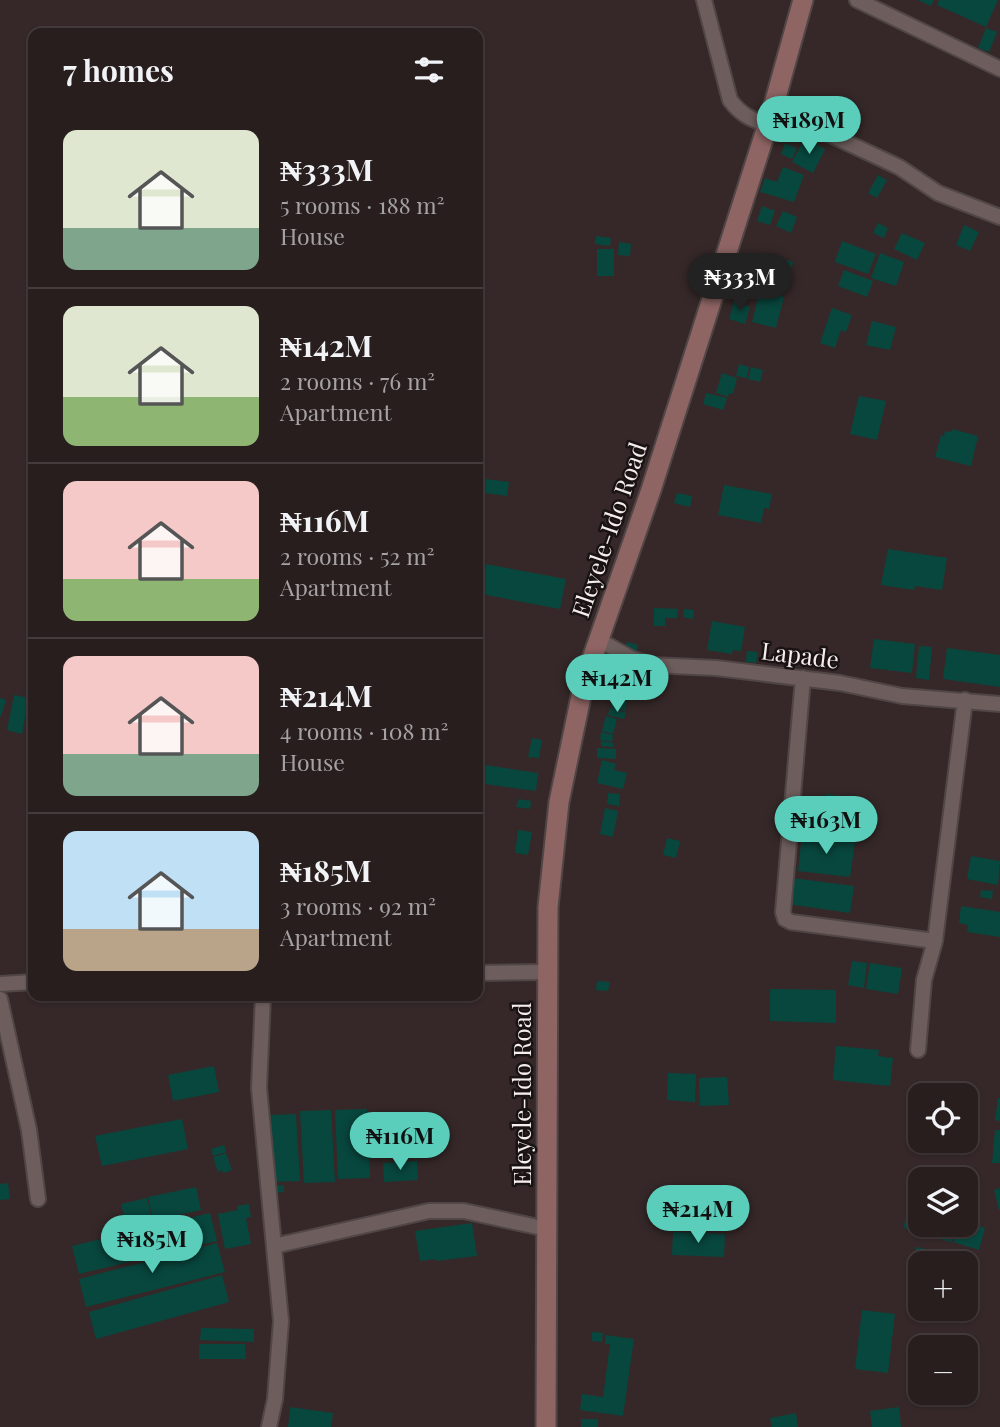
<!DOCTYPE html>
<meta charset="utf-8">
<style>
body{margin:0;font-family:"Playfair Display",serif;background:#302727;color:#f1f3f6;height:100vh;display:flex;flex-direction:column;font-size:26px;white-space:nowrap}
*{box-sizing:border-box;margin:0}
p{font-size:23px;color:#a5a2a4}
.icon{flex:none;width:38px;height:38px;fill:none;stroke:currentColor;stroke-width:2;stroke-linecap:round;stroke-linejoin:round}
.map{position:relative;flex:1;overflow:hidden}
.sheet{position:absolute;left:28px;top:28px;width:455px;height:973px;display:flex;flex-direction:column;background:#281e1e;border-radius:14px;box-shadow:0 2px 5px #0004,0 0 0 2px #443c3c}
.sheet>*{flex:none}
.buttons{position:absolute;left:908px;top:1083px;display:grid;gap:14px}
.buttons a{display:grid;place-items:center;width:70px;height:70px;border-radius:14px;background:#281e1e;box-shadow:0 2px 5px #0004,0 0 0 2px #443c3c;font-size:35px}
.price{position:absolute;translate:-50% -60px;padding:0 16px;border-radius:24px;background:#5bcebb;color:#111;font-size:23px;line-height:46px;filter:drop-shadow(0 2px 4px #0008)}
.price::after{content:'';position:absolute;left:50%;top:42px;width:21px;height:16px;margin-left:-10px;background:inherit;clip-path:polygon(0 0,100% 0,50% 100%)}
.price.active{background:#222;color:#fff}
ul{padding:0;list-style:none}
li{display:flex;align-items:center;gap:21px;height:175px;padding:0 35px}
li+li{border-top:2px solid #443c3c}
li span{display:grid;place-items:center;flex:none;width:196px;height:140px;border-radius:14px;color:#555}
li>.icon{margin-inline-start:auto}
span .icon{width:84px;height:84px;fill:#fffc;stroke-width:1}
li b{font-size:30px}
h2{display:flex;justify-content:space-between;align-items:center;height:84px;padding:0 35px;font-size:30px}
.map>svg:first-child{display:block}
</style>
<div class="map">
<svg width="1000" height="1427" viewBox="0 0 1000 1427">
<rect width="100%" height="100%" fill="#362828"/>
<path fill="#08473e" d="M918,0H934L931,6Z
M939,0H998L986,27L937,5Z
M986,28L997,32L989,52L978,48Z
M817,107L830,112L826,121L813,116Z
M805,138L825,149L813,173L792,162Z
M785,143L797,148L792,159L781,154Z
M783,167L804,175L794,202L760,192L765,178L777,182Z
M878,175L887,180L877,198L868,193Z
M762,206L775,211L770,225L757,221Z
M783,211L797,217L791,233L776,226Z
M878,223L888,228L884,238L873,233Z
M964,225L979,232L970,251L956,245Z
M902,233L925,243L917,260L894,249Z
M596,236L611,238L610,246L595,244Z
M842,241L876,254L868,274L835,262Z
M619,242L631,244L630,256L618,255Z
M597,249H614V276H597Z
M880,253L904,262L896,286L871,278Z
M769,255L793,262L787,285L762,279Z
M745,263L758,265L755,286L743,284Z
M844,270L873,281L867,297L838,286Z
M760,291L784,297L776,328L752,322Z
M734,302L750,307L745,324L729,319Z
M832,308L852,315L846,332L841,330L835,348L820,343Z
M872,321L896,327L890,350L866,345Z
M739,364L749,367L747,378L736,376Z
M751,367L763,370L760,382L748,379Z
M722,373L737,378L733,394L729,393L728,397L716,393Z
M706,393L727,398L723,410L703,404Z
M859,396L886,401L877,440L850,434Z
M952,429L978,436L971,466L935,457L941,435L944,436L945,431L951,432Z
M478,478L509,482L507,496L478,492Z
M724,485L772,494L769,509L764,508L761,523L718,515Z
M677,493L692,496L690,507L674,503Z
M888,549L947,558L942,590L915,586L914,590L881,585Z
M486,564L566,579L560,609L481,594Z
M654,608L678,609L677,618H665V626H654Z
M684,609L694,610L693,619L683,617Z
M712,621L745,627L741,651L733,650L732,654L707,650Z
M874,639L915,644L912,673L870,668Z
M627,642L638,645L636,655L624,651Z
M919,646L932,647L929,680L916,678Z
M947,648L1000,655V687L943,679Z
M747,651L758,652L756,663L746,662Z
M623,673L634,676L632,683L620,680Z
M621,681L630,683L629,689L620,687Z
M617,688L629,691L627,701L615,698Z
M14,695L29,698L22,734L7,730Z
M0,698L6,700L1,716H0Z
M613,699L627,702L625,711L611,708Z
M610,708L626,713L624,719L608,715Z
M606,716L617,719L613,734L602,731Z
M601,732L613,735L612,742L600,740Z
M532,738L542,740L539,758L528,757Z
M601,741L613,743V747L601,746Z
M597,748L616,749V759L597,758Z
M602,760L616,764L614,770L627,773L623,789L597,783Z
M478,764L538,773L536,791L478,783Z
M608,793L620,794L619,806L607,804Z
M826,794L863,799L858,832L822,827Z
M519,799L531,801L530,809L516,807Z
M605,808L618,811L613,837L600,834Z
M518,830L532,832L528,855L515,853Z
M802,835L855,842L850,877L798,871Z
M667,838L680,841L676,858L663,855Z
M971,856L1000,861L998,885L967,879Z
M792,878L854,886L850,913L788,904Z
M981,890L993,891L992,899L980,897Z
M961,906L1000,912V937L967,932L968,925L959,923Z
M852,961L867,963L864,988L848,985Z
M870,963L902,968L898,994L866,989Z
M597,981L610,982L608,991L596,990Z
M770,989L836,990V1023L770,1021Z
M836,1046L879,1050L878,1056L893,1058L890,1086L833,1080Z
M214,1066L219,1092L173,1101L168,1075Z
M668,1073L696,1074L695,1102L667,1100Z
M727,1077L729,1105L700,1106L699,1078Z
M998,1098H1000V1121L995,1120Z
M367,1109L370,1178L338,1179L335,1110Z
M331,1110L335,1182L304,1183L300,1111Z
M296,1114L300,1181L274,1182L270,1115Z
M182,1119L188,1149L102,1166L95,1136Z
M995,1130H1000V1163H992Z
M224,1145L226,1152L213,1156L211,1149Z
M226,1153L232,1170L223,1173L222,1170L218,1172L213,1157Z
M417,1161L418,1180L384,1182L383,1163Z
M8,1183L10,1199L0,1200V1184Z
M284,1185V1192L271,1193V1186Z
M196,1187L201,1210L153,1220L148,1197Z
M1000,1188V1210H999L994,1190Z
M147,1198L152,1219L126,1225L121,1204Z
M249,1204L251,1217L246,1218L251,1244L225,1249L218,1214L238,1210L237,1206Z
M907,1212L920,1215V1225H926L924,1233L903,1228Z
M210,1213L217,1241L79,1274L72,1246Z
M966,1222L985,1228L979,1250L953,1242L958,1225H966Z
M472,1223L477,1256L436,1261V1259L420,1261L415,1231Z
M928,1225H955L951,1242L925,1235Z
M673,1232L725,1234L724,1257L672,1255Z
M217,1243L225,1272L86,1307L79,1279Z
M916,1247L943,1252L940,1264H920V1273L911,1271Z
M948,1252L975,1258L971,1281L966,1280V1264H946Z
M222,1275L229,1302L96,1339L89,1312Z
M862,1310L895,1314L888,1373L855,1369Z
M201,1328L254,1329V1342L200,1340Z
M592,1332L603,1333L602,1342L592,1341Z
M606,1335L634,1339L623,1416L580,1410L582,1394L603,1397L610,1344H605Z
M199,1344H245L246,1359H199Z
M290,1407L333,1413L331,1427H288Z
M899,1407L901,1427H872L870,1411Z
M796,1413L798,1427H772L770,1418Z
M581,1419H598V1427H581Z"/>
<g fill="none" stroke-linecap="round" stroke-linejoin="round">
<defs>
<path id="minor" d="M704,0L730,100C741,115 751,119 767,125
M857,0L1000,69
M773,108L899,167L938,193L1000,217
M599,640L631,658L651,665L716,668L840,683L902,696L1000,704
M803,678L783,912L785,919L791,922L935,941
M478,973L548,972
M0,984L33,982
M263,996L259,1088L281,1321L275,1399L269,1427
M0,999L29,1130L38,1199
M918,1050L924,980L935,941L965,700
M274,1246L429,1211H464L547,1229"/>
<path id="secondary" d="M546,1427L548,907L559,802L584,682L651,490L773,108L803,0"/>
</defs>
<use href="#minor" stroke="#514646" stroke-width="18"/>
<use href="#secondary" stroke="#514646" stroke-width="23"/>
<use href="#minor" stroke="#6d5e5d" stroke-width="14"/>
<use href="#secondary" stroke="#8f6564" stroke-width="19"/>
</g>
<g text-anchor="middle" stroke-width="5" stroke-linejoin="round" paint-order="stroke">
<g font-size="24" fill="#f6eded" stroke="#191313">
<text transform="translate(610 530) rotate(-71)" y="8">Eleyele-Ido Road</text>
<text transform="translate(800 656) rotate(7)" y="8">Lapade</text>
<text transform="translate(523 1094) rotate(-90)" y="8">Eleyele-Ido Road</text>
</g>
</g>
</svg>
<div class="buttons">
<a><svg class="icon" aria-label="locate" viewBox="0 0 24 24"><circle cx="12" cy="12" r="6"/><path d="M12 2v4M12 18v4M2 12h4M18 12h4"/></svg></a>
<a><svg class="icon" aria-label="layers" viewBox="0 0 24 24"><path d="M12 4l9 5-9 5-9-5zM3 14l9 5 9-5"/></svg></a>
<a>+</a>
<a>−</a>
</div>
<b class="price" style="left:809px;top:156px">₦189M</b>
<b class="price active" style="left:740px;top:313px">₦333M</b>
<b class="price" style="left:617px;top:714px">₦142M</b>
<b class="price" style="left:826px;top:856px">₦163M</b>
<b class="price" style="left:400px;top:1172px">₦116M</b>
<b class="price" style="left:698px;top:1245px">₦214M</b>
<b class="price" style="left:152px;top:1275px">₦185M</b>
<section class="sheet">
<h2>7 homes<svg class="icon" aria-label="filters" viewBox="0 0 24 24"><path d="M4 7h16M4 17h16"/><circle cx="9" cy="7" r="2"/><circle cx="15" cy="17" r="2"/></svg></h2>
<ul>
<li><span style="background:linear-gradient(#dfe7d0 70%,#7fa58c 0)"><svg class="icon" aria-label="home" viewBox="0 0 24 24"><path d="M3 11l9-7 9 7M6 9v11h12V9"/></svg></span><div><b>₦333M</b><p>5 rooms · 188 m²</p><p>House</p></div></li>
<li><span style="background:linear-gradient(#dfe7d0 65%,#8fb573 0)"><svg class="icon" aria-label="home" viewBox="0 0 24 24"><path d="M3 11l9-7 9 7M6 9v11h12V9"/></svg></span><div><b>₦142M</b><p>2 rooms · 76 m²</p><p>Apartment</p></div></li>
<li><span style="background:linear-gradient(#f6c9c9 70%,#8fb573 0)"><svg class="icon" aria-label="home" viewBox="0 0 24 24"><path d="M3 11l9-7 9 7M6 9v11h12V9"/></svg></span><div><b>₦116M</b><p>2 rooms · 52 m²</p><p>Apartment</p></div></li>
<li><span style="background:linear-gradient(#f6c9c9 70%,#7fa58c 0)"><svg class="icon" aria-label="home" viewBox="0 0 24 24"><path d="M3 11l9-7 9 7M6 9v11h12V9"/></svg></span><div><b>₦214M</b><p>4 rooms · 108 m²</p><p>House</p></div></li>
<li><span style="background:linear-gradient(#bfe0f5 70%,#b9a48a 0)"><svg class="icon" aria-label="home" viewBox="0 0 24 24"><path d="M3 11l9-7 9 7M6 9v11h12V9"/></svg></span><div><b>₦185M</b><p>3 rooms · 92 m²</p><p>Apartment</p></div></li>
</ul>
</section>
</div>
